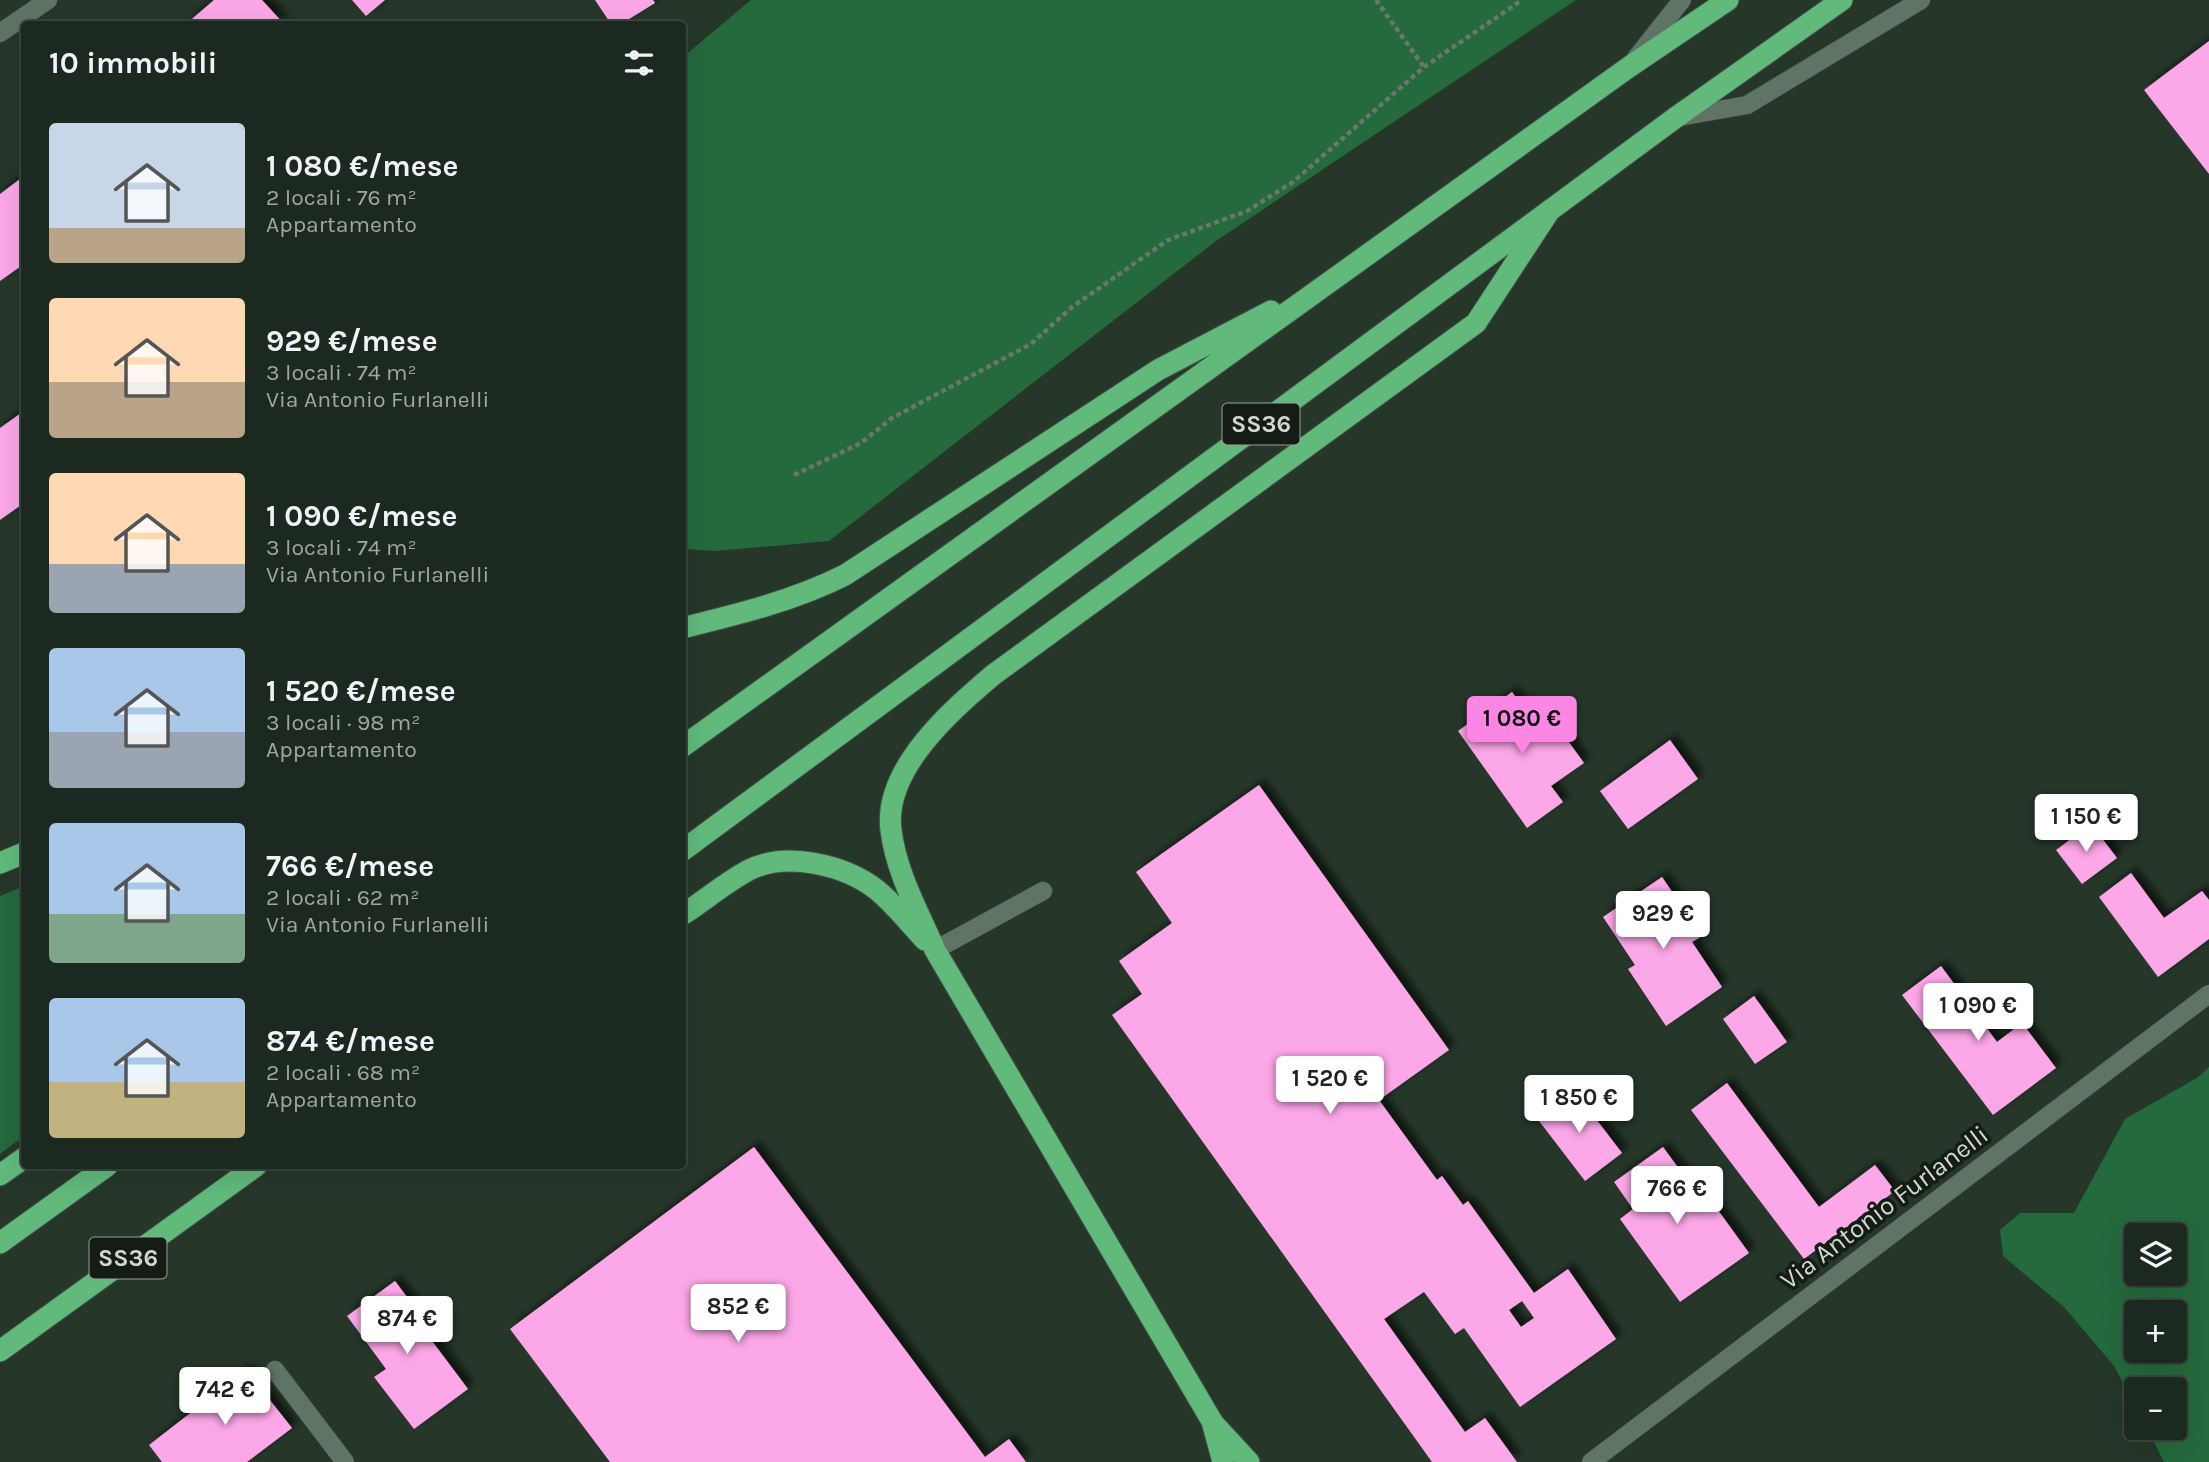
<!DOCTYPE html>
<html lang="it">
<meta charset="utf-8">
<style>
body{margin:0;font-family:Karla,sans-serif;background:#253129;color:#f1f3f6;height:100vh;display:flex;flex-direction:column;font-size:26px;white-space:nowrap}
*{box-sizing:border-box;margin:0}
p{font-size:23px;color:#a0a6a5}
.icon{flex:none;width:38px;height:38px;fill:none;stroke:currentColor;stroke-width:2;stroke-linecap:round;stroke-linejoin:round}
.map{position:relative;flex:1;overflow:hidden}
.panel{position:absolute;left:21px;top:21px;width:665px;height:1148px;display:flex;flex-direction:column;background:#1c2920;border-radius:7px;box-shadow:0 7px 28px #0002,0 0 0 2px #3a453e}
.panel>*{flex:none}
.fabs{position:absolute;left:2124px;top:1223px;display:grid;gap:14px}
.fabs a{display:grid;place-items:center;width:63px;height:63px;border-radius:7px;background:#1c2920;box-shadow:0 7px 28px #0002,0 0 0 2px #3a453e;font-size:35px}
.price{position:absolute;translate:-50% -60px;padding:0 16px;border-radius:7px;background:#fff;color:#222;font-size:23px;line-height:46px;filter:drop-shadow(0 2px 4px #0008)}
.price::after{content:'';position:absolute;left:50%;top:42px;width:21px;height:16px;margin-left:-10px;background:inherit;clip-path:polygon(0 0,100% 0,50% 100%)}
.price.active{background:#fc86e3;color:#111}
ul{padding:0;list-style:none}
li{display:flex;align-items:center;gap:21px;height:175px;padding:0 28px}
li span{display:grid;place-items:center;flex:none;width:196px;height:140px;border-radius:7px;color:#555}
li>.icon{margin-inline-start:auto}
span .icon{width:84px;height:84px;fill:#fffc;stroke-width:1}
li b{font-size:30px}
h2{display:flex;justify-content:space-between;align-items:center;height:84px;padding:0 28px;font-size:30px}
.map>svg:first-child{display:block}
</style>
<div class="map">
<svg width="2209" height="1462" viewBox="0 0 2209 1462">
<defs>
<filter id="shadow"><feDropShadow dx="6" dy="-6" stdDeviation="3.5" flood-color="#0009"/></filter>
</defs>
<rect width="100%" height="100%" fill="#26372a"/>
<path fill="#246a3d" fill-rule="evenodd" d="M751,0H1576L1216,241L829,541L715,551L683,549V57Z
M24,886V1136L0,1154V896Z
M2209,1067V1462H2164L2147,1428H2175V1390H2137V1409L2114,1366L2064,1307L2003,1256L2000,1230L2020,1213H2074L2125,1119L2197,1078ZM2137,1236H2175V1274H2137ZM2137,1312H2175V1351H2137Z"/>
<path fill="#fca7e8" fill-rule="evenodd" filter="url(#shadow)" d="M214,0H262L284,24H186Z
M352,0H385L366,16Z
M595,0H653L655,3L621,24H611Z
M2209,41V174L2144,90Z
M24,176V264L0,281V194Z
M24,411V503L0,520V428Z
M1512,692L1534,722L1547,712L1584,763L1551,786L1563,802L1527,828L1458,731Z
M1670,740L1698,779L1628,829L1600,791Z
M1259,785L1449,1050L1379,1100L1437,1180L1442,1176L1463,1205L1468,1201L1534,1293L1568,1269L1616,1339L1520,1407L1464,1328L1455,1334L1424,1292L1384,1319L1465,1432L1485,1418L1517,1462H1432L1112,1015L1142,994L1119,961L1172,923L1136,872ZM1522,1301L1534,1318L1521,1327L1509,1310Z
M2091,824L2117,858L2082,884L2056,850Z
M2131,873L2164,918L2202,891L2209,900V939L2158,977L2099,897Z
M1662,877L1702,936L1692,942L1722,987L1666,1026L1628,969L1635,965L1603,917Z
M1941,966L1997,1042L2022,1023L2056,1068L1993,1115L1902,995Z
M1754,996L1787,1042L1755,1064L1723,1019Z
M1727,1083L1819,1207L1875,1165L1895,1191L1804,1259L1691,1110Z
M1573,1089L1622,1153L1585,1181L1536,1117Z
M754,1147L985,1457L1009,1439L1026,1462H610L510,1329Z
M1663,1147L1701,1199L1707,1195L1749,1253L1680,1302L1620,1219L1633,1209L1614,1182Z
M395,1281L434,1333L429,1337L468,1389L414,1429L374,1377L386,1369L347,1316Z
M246,1370L292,1428L247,1462H162L149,1445Z"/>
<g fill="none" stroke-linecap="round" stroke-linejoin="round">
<defs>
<path id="lane" d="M1636,58L1682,0
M1679,117L1747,105L1921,0
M935,950L1043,891
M275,1370L345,1462"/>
<path id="street" d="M0,33L48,0"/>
<path id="secondary" d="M1591,1462L2209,994"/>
<path id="highway" d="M682,628C739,614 793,601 845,575L1158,370L1271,311
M682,747L1629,67L1728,0
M682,851L1675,118L1842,0
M0,863L24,853
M682,915C704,901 726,882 749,870C787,851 845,865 877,890C894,904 910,924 925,940
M0,1175L24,1158
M0,1243L107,1166
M0,1351L256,1166
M1213,1425L1223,1462
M1249,1462L1213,1423L935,950C918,911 896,872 891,830C883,769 952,710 993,675L1476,323L1550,210"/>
</defs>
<use href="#lane" stroke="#445248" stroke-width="19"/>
<use href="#street" stroke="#445248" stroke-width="19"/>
<use href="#secondary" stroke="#445248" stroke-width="19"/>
<use href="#highway" stroke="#445248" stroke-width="23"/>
<path stroke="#69776c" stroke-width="4.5" stroke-dasharray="5 3.5" stroke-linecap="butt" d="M1376,0L1424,67
M794,475L861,443L892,418L1031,344L1072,307L1168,240L1247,211L1293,182L1424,67L1522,0"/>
<use href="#lane" stroke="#617365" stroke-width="18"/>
<use href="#street" stroke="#617365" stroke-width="18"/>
<use href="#secondary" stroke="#617365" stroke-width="18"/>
<use href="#highway" stroke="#61ba7c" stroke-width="21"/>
</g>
<g text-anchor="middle" stroke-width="7" stroke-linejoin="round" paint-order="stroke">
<g fill="#151c16" stroke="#97a099" stroke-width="2">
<rect x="1222.5" y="403.5" width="77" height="41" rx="5"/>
<rect x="89.5" y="1237.5" width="77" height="41" rx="5"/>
</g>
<g font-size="24" font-weight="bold" fill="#cfd9d1">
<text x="1261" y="432">SS36</text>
<text x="128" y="1266">SS36</text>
</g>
<g font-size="26" fill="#cfd9d1" stroke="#151c16">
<text transform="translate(1884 1207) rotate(-37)" y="9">Via Antonio Furlanelli</text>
</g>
</g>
</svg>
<div class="fabs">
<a><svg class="icon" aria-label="layers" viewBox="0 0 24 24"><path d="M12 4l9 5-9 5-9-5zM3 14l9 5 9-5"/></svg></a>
<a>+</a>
<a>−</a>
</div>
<b class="price active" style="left:1522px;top:756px">1 080 €</b>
<b class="price" style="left:2086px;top:854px">1 150 €</b>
<b class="price" style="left:1663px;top:951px">929 €</b>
<b class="price" style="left:1978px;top:1043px">1 090 €</b>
<b class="price" style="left:1330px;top:1116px">1 520 €</b>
<b class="price" style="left:1579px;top:1135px">1 850 €</b>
<b class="price" style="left:1677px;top:1226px">766 €</b>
<b class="price" style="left:738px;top:1344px">852 €</b>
<b class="price" style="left:407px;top:1356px">874 €</b>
<b class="price" style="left:225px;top:1427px">742 €</b>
<section class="panel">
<h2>10 immobili<svg class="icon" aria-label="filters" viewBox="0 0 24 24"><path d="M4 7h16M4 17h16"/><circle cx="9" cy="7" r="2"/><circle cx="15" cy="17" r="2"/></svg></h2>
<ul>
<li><span style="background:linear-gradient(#c9d6e8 75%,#b9a48a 0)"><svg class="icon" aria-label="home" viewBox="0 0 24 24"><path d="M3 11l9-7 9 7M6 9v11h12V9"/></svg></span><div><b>1 080 €/mese</b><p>2 locali · 76 m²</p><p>Appartamento</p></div></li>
<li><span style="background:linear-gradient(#ffd9b3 60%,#b9a48a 0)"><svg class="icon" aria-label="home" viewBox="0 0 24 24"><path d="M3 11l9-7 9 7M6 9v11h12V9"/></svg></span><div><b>929 €/mese</b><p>3 locali · 74 m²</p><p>Via Antonio Furlanelli</p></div></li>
<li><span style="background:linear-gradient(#ffd9b3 65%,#9aa5b1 0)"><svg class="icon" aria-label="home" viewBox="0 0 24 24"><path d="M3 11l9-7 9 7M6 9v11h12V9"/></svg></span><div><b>1 090 €/mese</b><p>3 locali · 74 m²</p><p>Via Antonio Furlanelli</p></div></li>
<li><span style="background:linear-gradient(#a9c7e8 60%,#9aa5b1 0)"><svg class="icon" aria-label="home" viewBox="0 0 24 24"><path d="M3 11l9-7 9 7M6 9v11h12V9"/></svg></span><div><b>1 520 €/mese</b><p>3 locali · 98 m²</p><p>Appartamento</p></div></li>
<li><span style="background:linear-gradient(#a9c7e8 65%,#7fa58c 0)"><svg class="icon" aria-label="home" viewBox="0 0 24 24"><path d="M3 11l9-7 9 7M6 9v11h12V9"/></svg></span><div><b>766 €/mese</b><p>2 locali · 62 m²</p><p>Via Antonio Furlanelli</p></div></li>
<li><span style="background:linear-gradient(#a9c7e8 60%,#c2b280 0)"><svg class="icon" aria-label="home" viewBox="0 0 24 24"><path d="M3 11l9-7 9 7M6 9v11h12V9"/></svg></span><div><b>874 €/mese</b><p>2 locali · 68 m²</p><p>Appartamento</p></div></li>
</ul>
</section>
</div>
